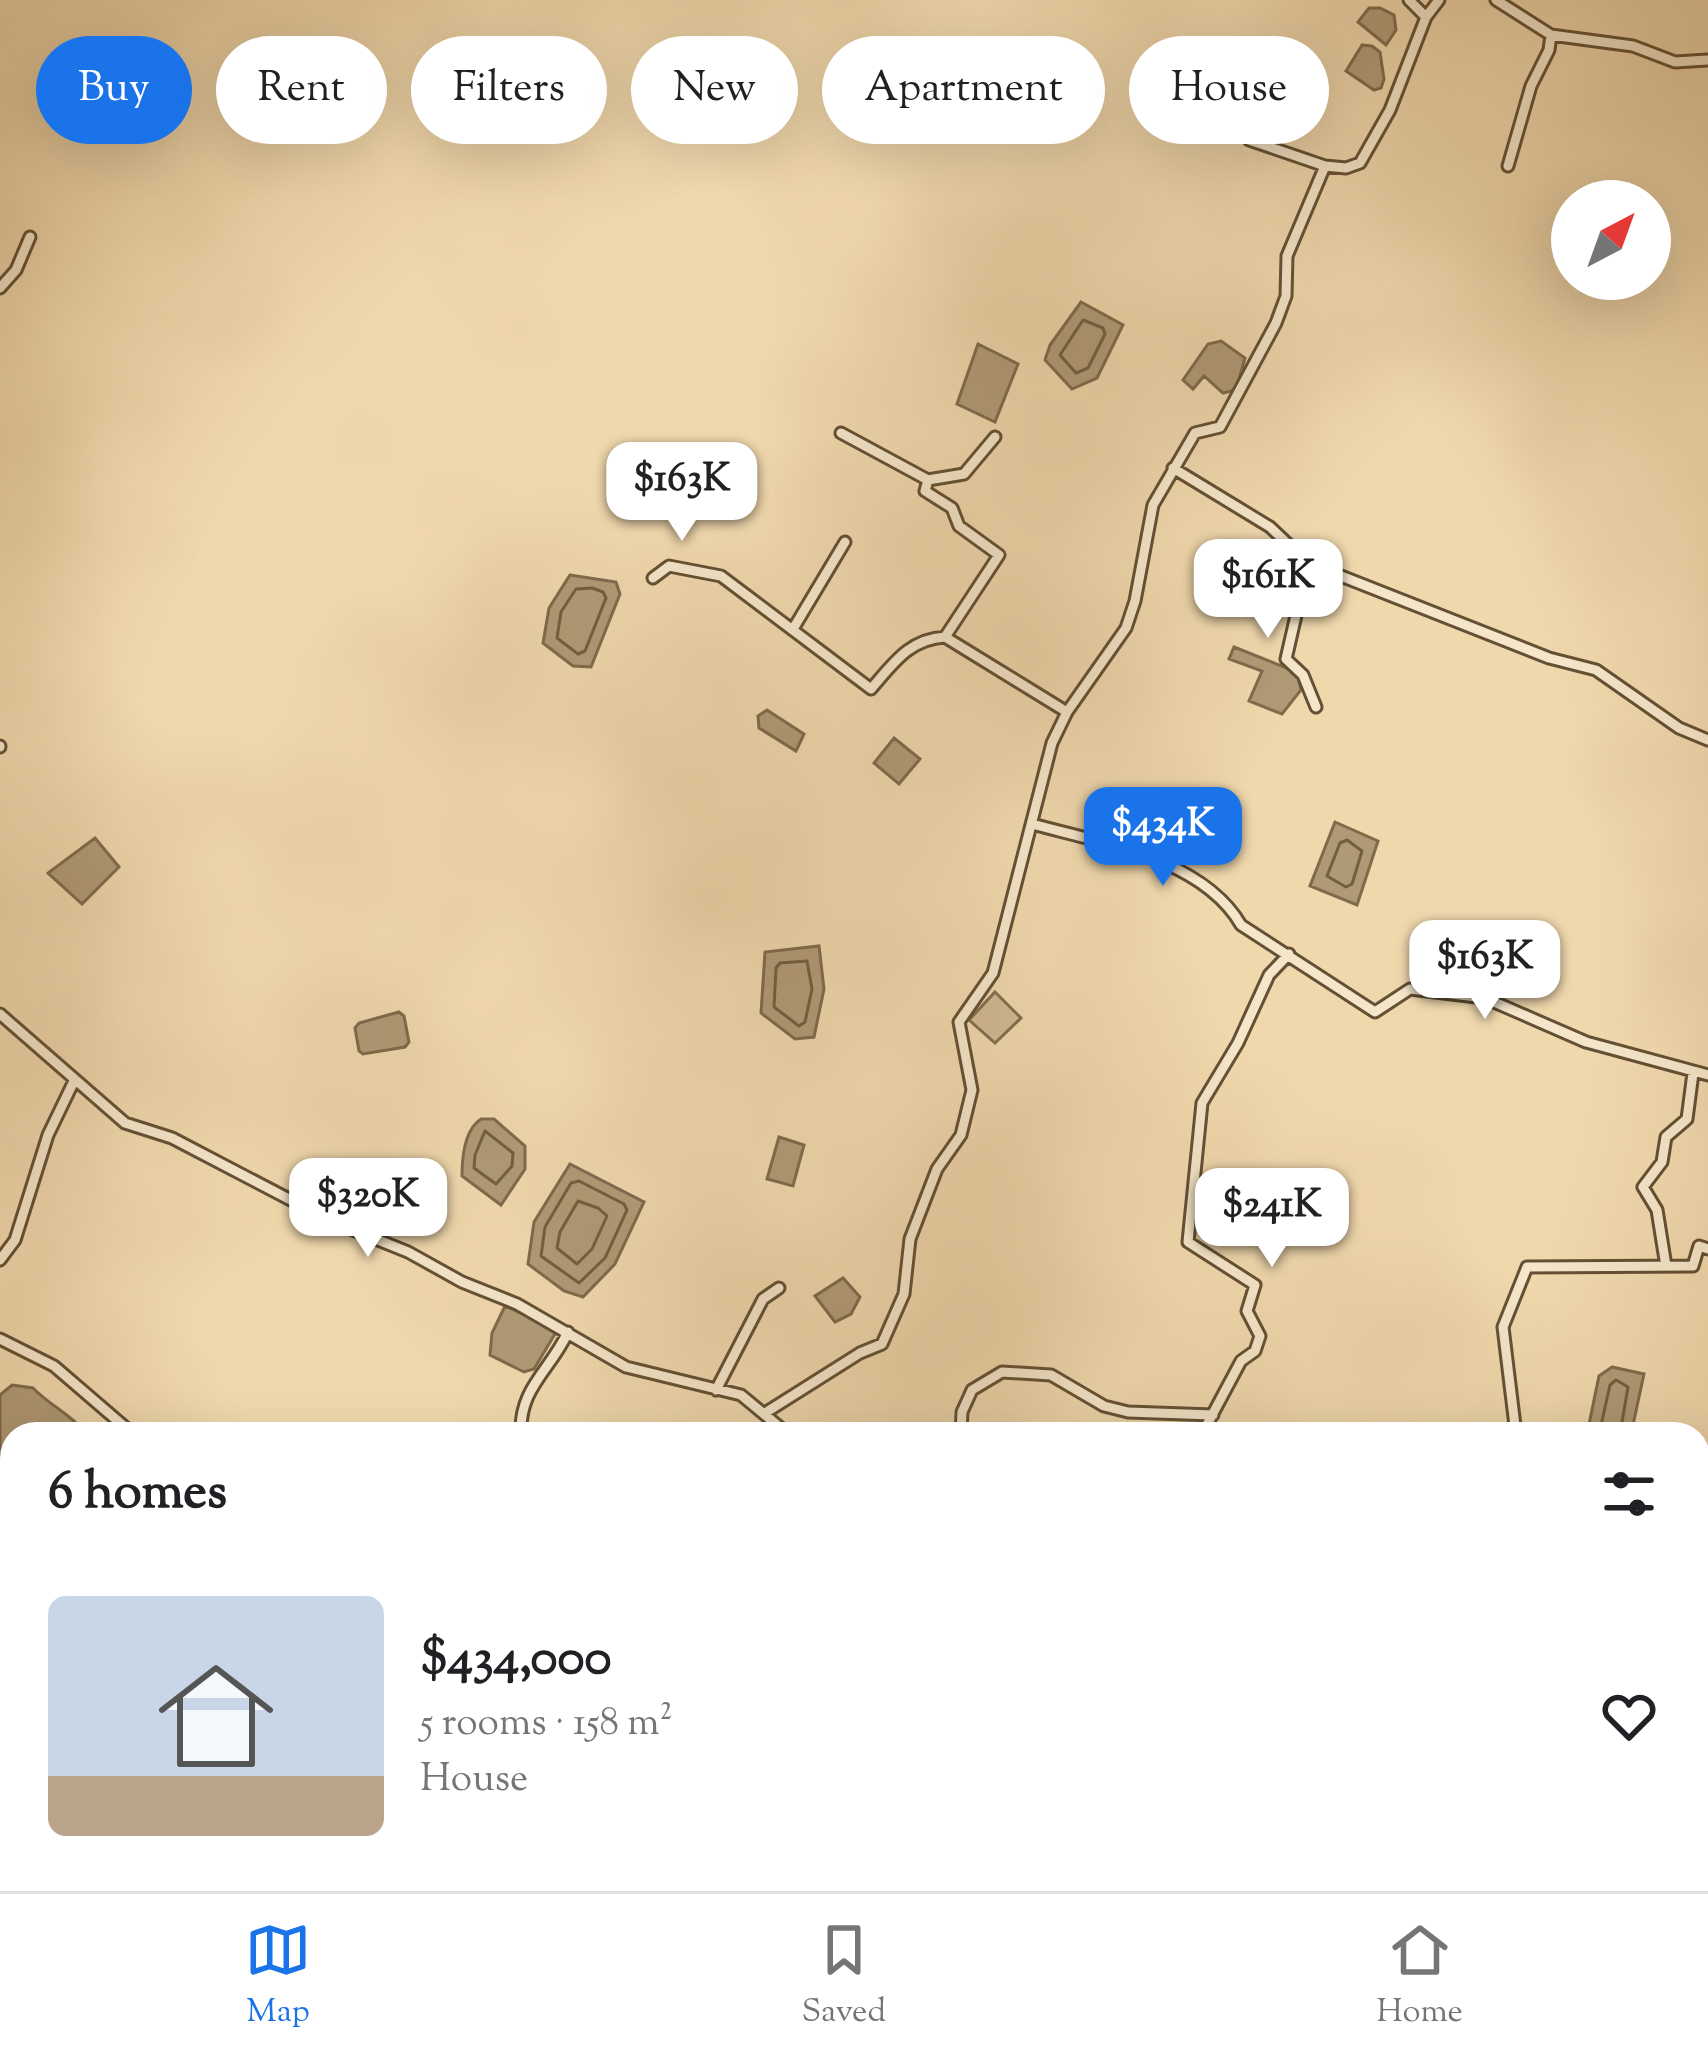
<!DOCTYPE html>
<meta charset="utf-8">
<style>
body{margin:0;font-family:"Sorts Mill Goudy",serif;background:#f2f2f2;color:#202124;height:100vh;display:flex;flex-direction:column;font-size:45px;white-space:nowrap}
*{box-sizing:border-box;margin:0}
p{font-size:39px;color:#757577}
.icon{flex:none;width:66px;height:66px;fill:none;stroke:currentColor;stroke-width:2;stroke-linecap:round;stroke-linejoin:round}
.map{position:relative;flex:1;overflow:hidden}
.panel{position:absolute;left:0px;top:1422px;width:1710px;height:471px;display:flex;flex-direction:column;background:#fff;border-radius:36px 36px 0 0;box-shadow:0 12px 48px #0002}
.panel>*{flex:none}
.banner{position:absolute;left:36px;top:36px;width:1638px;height:108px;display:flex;gap:24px}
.needle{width:78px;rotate:41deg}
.fabs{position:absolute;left:1551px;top:180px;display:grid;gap:24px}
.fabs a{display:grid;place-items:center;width:120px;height:120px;border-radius:50%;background:#fff;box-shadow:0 12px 48px #0002;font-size:60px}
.price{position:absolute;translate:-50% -102px;padding:0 27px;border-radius:24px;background:#fff;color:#222;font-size:39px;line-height:78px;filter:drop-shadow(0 3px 6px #0008)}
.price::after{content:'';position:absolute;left:50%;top:72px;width:36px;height:27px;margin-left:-18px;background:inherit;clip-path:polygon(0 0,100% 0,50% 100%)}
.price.on{background:#1a73e8;color:#fff}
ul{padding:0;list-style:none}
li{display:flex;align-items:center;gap:36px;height:300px;padding:0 48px}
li+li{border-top:3px solid #e0e0e0}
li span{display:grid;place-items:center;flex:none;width:336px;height:240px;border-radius:18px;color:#555}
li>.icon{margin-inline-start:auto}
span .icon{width:144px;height:144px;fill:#fffc;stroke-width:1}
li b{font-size:51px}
h2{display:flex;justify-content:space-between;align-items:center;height:144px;padding:0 48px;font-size:51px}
.pill{padding:0 42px;border-radius:54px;background:#fff;box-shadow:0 12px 48px #0002;font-size:42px;line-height:108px}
.pill.on{background:#1a73e8;color:#fff}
.tabs{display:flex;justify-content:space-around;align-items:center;height:168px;border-top:3px solid #e0e0e0;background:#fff;font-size:33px;color:#757577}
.tabs a{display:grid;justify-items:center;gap:6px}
.tabs .on{color:#1a73e8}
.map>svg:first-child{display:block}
</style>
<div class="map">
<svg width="1708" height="1891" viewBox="0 0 1708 1891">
<rect width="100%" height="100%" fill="#f0d8ad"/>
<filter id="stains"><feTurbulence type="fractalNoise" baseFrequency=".00167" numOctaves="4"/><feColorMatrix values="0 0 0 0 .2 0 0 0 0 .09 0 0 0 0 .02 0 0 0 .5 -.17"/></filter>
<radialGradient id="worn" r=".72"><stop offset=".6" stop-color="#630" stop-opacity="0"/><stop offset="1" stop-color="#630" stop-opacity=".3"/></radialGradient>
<path fill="#d0b992" stroke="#826e4f" stroke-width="3" d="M995,992L1021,1018L995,1043L969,1020Z"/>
<path fill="#b09a76" stroke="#7f6a4c" stroke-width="3" d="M1369,8H1380L1394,15L1396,30L1386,45L1358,22Z
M1362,45L1372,46L1380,52L1384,79L1381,88L1374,90L1346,71Z
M1081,302L1123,325L1097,378L1072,389L1045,360L1050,345Z
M1221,341L1245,358L1236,390L1223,393L1204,376L1193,389L1183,380L1208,344Z
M978,344L1018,364L995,422L957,404Z
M570,575L616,582L620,594L591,667L573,666L543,643L549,608Z
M1234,647L1297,672L1301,690L1282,714L1249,701L1262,671L1229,659Z
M767,710L804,734L796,751L759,728L758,716Z
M894,738L920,759L899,784L874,763Z
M1335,822L1378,841L1357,905L1310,886Z
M95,838L119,867L82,904L48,873Z
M819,946L824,989L814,1037L795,1039L761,1013L765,952Z
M399,1012L404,1016L409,1042L405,1047L363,1054L359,1051L355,1028L359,1023Z
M481,1119H494L525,1146V1169L501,1205L462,1176C462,1157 464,1130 481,1119Z
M779,1137L804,1145L793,1186L767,1179Z
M570,1164L644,1202L615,1264L583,1297L564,1291L528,1264L534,1222Z
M843,1278L860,1297L851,1314L835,1322L815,1296Z
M505,1306L558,1329L534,1369L524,1372L490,1355L492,1333Z
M1612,1367L1644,1374L1631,1434H1587L1599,1376Z
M12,1385L33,1388C49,1405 69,1413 83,1430L78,1434H12V1480L0,1465V1395Z"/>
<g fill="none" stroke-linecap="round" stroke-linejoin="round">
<path stroke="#725e41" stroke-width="3" d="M1083,320L1103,328L1105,334L1088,368L1076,373L1060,355Z
M592,588L603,592L606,598L585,651L578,654L557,638L561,612L576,589Z
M1347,840L1362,851L1352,884L1346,887L1327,876L1340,843Z
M807,961L812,989L805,1022L799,1026L774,1007L776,968L780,963Z
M485,1131L513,1153L512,1166L496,1184L474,1168L475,1155Z
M579,1181L624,1204L627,1210L605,1258L579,1283L541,1256L545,1227L571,1183Z
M578,1201L598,1208L607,1216L592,1249L577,1264L557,1248L560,1232Z
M1599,1434L1610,1385L1616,1380L1628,1387L1620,1434"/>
<defs>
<path id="street" d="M1409,0L1426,17
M1496,0L1551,35L1633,46L1675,62L1708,60
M1249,140L1325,166
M1508,166L1531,86L1549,50L1551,35
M0,288L16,270L30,237
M841,433L928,480
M1173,468L1270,527L1308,563L1549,658L1596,670L1679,728L1708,740
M1308,563L1286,659L1303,675L1316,707
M653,578L669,566L721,576L871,689C893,664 909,639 945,637L1067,712
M793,629L845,542
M945,637L999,555L959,526L952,508L925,491L928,480L964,474L995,437
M0,746V747
M1032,824C1101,843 1202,858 1241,925L1375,1012L1410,989L1485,998L1586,1042L1708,1075
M0,1014L125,1123L172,1138L331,1221L408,1252L462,1282L517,1304L626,1367L741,1395L788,1434
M0,1260L15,1240L48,1135L74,1081
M1666,1266L1657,1210L1643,1187L1662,1162L1666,1137L1687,1119L1693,1073
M0,1339L54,1366L133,1434
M716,1390L763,1299L779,1288
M765,1413L860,1353L882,1344L904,1294L910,1239L937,1169L961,1135L972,1090L959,1022L993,973L1052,743L1067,712L1126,628L1135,601L1153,505L1195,433L1220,427L1276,323L1286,296L1287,256L1325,166L1346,168L1360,163L1390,110L1426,17L1439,0
M521,1434C519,1388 550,1371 568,1332
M961,1434L962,1412L972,1390L1002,1372L1051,1375L1104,1406L1128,1412L1213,1415
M1202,1434L1241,1361L1255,1351L1260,1336L1247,1311L1255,1285L1188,1242L1202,1103L1238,1043L1269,975L1289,954
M1516,1434L1503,1327L1527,1267L1693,1266L1699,1246L1708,1249
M0,1613L12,1609
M1698,1847L1708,1849
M458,1891L464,1881
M842,1891L850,1881
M1025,1891L1033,1881"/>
</defs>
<use href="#street" stroke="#645034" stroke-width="15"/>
<use href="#street" stroke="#f5e6ca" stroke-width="9"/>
</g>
<rect width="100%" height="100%" filter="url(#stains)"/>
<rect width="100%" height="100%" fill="url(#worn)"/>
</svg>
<div class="fabs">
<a><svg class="needle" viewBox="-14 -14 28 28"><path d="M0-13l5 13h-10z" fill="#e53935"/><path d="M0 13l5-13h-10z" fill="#757577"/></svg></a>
</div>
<b class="price" style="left:682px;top:544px">$163K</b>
<b class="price" style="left:1268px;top:641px">$161K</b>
<b class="price on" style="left:1163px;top:889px">$434K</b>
<b class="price" style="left:1485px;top:1022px">$163K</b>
<b class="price" style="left:368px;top:1260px">$320K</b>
<b class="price" style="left:1272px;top:1270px">$241K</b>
<div class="banner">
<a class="pill on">Buy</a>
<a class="pill">Rent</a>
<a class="pill">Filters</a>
<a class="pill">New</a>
<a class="pill">Apartment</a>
<a class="pill">House</a>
</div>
<section class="panel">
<h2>6 homes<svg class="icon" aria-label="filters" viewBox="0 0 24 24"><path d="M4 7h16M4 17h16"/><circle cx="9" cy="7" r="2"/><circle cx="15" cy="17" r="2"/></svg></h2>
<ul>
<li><span style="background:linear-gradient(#c9d6e8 75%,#b9a48a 0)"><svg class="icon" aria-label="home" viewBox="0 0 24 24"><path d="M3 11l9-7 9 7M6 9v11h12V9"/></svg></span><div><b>$434,000</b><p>5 rooms · 158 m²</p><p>House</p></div><svg class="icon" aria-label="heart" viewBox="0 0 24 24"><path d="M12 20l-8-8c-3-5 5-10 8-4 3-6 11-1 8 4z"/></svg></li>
</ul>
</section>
</div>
<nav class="tabs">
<a class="on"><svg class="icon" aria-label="map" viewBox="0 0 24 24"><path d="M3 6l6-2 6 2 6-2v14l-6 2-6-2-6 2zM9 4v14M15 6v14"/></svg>Map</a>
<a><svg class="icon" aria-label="saved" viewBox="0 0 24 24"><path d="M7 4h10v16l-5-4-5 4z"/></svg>Saved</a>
<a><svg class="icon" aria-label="home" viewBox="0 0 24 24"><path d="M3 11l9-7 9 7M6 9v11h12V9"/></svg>Home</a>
</nav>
